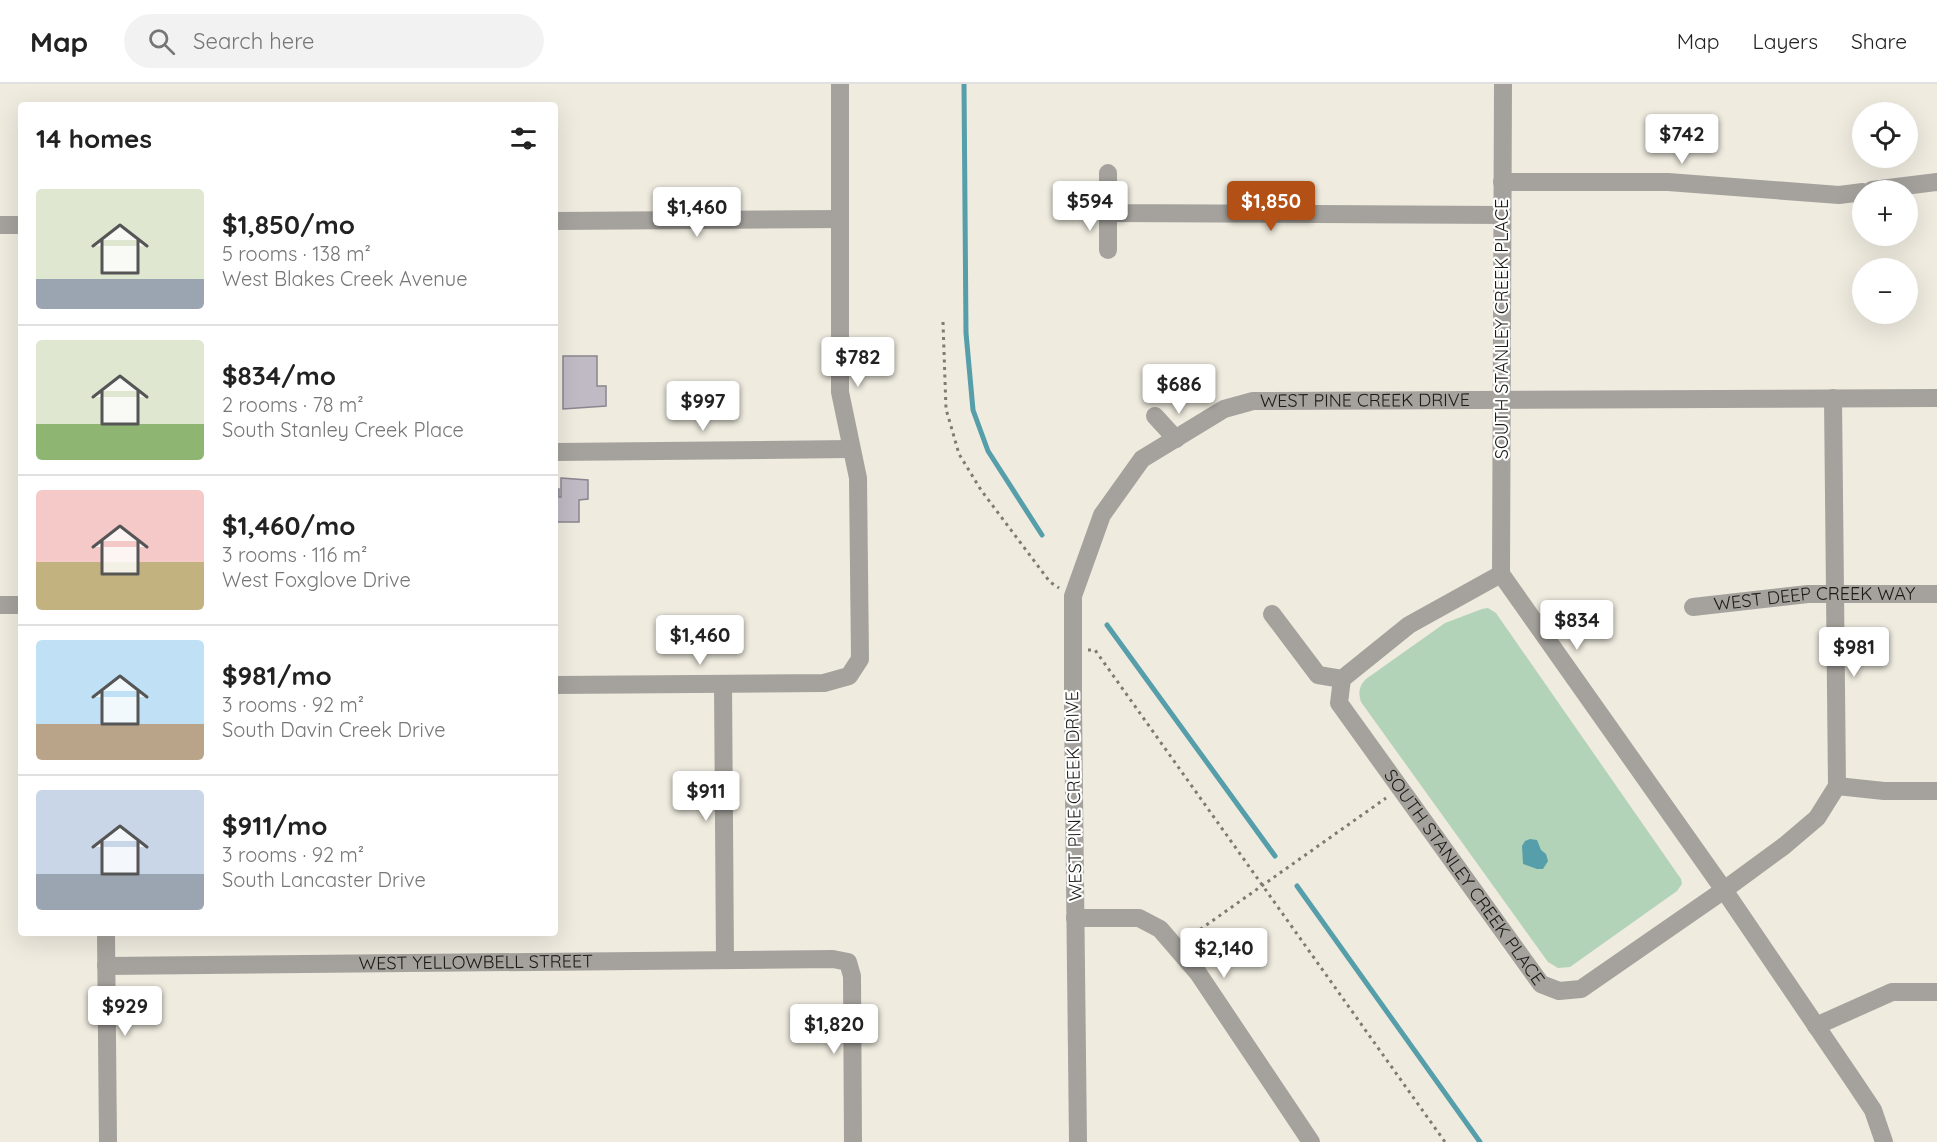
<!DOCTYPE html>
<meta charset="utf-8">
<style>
body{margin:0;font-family:Quicksand,sans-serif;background:#f2f2f2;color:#222;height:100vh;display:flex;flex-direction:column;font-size:22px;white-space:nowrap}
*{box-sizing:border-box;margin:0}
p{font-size:20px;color:#767676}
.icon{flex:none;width:33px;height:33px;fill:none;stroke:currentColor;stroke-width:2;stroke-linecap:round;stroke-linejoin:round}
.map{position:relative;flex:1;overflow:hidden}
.panel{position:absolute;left:18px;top:18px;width:540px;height:834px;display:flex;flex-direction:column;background:#fff;border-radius:6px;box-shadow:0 6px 24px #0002}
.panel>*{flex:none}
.controls{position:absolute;left:1852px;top:18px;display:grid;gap:12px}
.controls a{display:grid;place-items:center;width:66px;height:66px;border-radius:50%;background:#fff;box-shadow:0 6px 24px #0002;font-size:30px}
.price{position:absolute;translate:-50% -51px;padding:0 14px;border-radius:6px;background:#fff;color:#222;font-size:20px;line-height:39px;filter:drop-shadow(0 2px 3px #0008)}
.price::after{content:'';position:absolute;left:50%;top:36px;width:18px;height:14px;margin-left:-9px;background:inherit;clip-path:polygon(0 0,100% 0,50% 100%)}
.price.current{background:#b25016;color:#fff}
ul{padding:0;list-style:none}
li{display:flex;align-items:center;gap:18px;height:150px;padding:0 18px}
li+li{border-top:2px solid #e0e0e0}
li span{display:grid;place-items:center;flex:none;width:168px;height:120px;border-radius:6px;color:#555}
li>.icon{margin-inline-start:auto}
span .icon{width:72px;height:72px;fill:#fffc;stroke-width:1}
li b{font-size:26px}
h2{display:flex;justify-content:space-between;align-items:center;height:72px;padding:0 18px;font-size:26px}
header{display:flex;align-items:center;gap:36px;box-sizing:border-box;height:84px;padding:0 30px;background:#fff;border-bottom:2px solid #e0e0e0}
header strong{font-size:28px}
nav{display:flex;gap:33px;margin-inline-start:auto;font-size:21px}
.search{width:420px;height:54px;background:#f2f2f2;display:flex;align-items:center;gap:15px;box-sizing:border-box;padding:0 21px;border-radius:33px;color:#767676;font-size:22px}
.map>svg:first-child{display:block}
</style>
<header>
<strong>Map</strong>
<div class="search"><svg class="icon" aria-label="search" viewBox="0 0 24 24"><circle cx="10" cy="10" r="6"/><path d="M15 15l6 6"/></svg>Search here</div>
<nav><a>Map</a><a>Layers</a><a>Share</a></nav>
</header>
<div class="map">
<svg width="1937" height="1058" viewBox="0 0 1937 1058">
<rect width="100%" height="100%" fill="#efebdf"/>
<path fill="#b3d3b8" d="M1488,524L1496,529L1681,795L1682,800L1677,807L1570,883L1558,884L1548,878L1361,618C1358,608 1359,602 1366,595L1445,539L1482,525Z"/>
<path fill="#569ea9" d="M1530,755L1537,756L1541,766L1546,770L1548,777L1543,785H1537L1523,780L1522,762L1525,757Z"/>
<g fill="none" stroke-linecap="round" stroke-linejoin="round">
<path stroke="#569ea9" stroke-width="5" d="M964,0L966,249L973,326L988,367L1042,451
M1107,541L1275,772
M1297,802L1480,1058"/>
</g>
<path fill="#c0bac5" stroke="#8b858f" stroke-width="1.5" d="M555,270H557V325L555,326Z
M563,272H597V302H606V322L563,325Z
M561,394L588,396V415L579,416V438H557V448H555V405H559V413H561Z"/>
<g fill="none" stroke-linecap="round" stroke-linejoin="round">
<path stroke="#7d7b73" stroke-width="3" stroke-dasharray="3 4.5" stroke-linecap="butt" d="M943,238L946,325L959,370L981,406L1050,498L1059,504
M1088,566H1095L1445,1058
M1188,854L1386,714"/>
<g stroke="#a5a29d" stroke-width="18">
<path d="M1503,0L1501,490L1724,806L1855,999L1873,1026L1884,1058"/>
<path d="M1108,89V129L1502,131"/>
<path d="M1502,98H1668L1839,111L1863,108"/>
<path d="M1872,106L1937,98"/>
<path d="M1108,129V166"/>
<path d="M555,137L840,135"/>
<path d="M0,141H21"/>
<path d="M1155,332L1176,355"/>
<path d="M555,368L851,365"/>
<path id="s1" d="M1501,490L1409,541L1342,595L1339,619L1541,900L1559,907L1581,905L1724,806L1784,762L1817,734L1837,702L1833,314"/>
<path d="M0,521H21"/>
<path id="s2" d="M1693,523L1808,510H1937"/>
<path d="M1272,530L1318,591L1342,595"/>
<path d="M723,600L725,876"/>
<path d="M555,601L824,599L849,592L860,575L858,394L840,308V0"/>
<path d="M1837,702L1884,707H1937"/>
<path d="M1075,834H1139L1160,845L1198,889L1311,1058"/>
<path d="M106,849L108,1058"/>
<path id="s3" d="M106,882L833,875L848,878L852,892L853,1058"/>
<path d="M1816,942L1892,908H1937"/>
<path id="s4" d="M1078,1058L1073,623V512L1102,431L1142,375L1224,325L1253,317L1937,314"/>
</g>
</g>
<g text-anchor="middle" stroke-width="4.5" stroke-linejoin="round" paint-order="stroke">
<g font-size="18" fill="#1b1a15" stroke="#fff">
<text transform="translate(1502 245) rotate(-90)" y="6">SOUTH STANLEY CREEK PLACE</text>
<text dy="6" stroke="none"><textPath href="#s4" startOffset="939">WEST PINE CREEK DRIVE</textPath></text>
<text dy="6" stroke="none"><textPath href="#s2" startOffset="122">WEST DEEP CREEK WAY</textPath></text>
<text transform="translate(1074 712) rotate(-91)" y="6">WEST PINE CREEK DRIVE</text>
<text dy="6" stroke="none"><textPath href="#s1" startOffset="430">SOUTH STANLEY CREEK PLACE</textPath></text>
<text dy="6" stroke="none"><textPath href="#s3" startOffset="370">WEST YELLOWBELL STREET</textPath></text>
</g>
</g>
</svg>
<div class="controls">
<a><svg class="icon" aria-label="locate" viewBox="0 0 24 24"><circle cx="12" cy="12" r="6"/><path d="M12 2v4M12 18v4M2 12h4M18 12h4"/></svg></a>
<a>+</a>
<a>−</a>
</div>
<b class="price" style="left:1682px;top:81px">$742</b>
<b class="price" style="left:1090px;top:148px">$594</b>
<b class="price current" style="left:1271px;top:148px">$1,850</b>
<b class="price" style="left:697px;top:154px">$1,460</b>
<b class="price" style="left:858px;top:304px">$782</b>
<b class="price" style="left:1179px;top:331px">$686</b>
<b class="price" style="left:703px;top:348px">$997</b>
<b class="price" style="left:1577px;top:567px">$834</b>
<b class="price" style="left:700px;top:582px">$1,460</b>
<b class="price" style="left:1854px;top:594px">$981</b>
<b class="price" style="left:706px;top:738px">$911</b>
<b class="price" style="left:1224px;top:895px">$2,140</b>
<b class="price" style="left:125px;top:953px">$929</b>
<b class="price" style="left:834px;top:971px">$1,820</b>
<section class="panel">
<h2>14 homes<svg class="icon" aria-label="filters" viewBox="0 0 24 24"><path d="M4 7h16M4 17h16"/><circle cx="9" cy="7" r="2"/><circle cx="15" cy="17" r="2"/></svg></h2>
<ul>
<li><span style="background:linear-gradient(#dfe7d0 75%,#9aa5b1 0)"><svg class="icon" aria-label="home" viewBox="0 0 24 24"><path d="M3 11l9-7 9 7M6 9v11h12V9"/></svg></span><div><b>$1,850/mo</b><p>5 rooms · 138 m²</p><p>West Blakes Creek Avenue</p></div></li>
<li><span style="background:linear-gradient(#dfe7d0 70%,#8fb573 0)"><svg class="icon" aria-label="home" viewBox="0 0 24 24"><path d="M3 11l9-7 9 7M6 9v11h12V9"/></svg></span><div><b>$834/mo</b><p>2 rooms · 78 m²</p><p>South Stanley Creek Place</p></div></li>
<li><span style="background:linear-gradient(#f6c9c9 60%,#c2b280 0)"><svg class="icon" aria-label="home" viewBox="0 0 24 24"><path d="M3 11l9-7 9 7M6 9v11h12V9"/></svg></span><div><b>$1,460/mo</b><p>3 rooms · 116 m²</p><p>West Foxglove Drive</p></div></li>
<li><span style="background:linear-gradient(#bfe0f5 70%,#b9a48a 0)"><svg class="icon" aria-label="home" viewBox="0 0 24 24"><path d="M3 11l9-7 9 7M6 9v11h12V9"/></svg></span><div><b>$981/mo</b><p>3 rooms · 92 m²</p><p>South Davin Creek Drive</p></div></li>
<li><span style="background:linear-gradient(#c9d6e8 70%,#9aa5b1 0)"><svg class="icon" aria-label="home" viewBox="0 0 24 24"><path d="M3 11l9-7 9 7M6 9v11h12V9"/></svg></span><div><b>$911/mo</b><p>3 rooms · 92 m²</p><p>South Lancaster Drive</p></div></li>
</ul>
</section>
</div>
